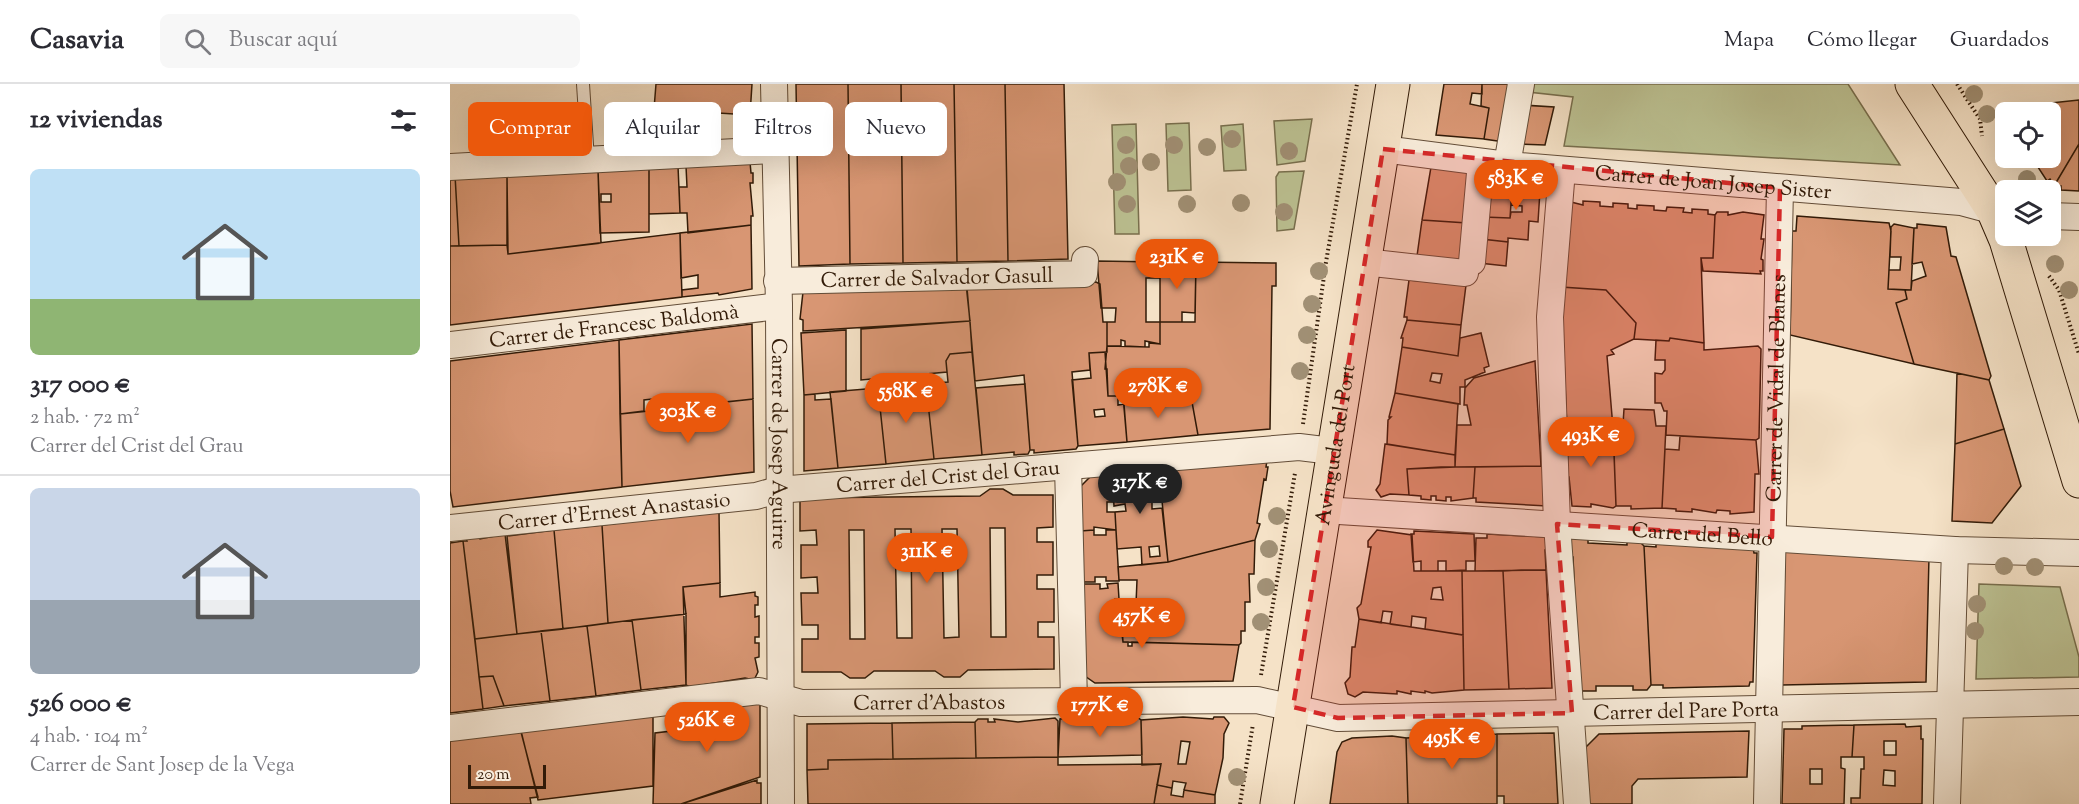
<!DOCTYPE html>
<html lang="es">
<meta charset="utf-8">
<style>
body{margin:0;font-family:"Sorts Mill Goudy",serif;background:#f7f7f7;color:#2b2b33;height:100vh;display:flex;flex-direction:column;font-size:22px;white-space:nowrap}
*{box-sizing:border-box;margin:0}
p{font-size:20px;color:#7c7c81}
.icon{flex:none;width:33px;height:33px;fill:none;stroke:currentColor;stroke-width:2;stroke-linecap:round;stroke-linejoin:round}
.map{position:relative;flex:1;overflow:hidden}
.drawer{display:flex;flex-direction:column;background:#fff;width:450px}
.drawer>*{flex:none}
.guide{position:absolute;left:18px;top:18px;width:570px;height:54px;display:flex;gap:12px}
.controls{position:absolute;left:1545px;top:18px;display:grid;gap:12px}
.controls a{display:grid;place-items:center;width:66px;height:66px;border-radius:9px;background:#fff;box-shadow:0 6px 24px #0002;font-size:30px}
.scale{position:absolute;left:18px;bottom:15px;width:78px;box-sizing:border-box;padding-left:6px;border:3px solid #321b08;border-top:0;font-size:16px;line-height:21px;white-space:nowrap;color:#321b08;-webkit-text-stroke:4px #f8ecdb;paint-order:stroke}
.price{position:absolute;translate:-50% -51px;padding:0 14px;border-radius:21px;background:#ea580c;color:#fff;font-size:20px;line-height:39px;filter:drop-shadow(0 2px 3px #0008)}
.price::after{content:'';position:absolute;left:50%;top:36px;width:18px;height:14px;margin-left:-9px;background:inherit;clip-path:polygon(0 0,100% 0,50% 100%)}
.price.active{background:#222;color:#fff}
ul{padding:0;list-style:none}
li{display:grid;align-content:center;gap:12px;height:318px;padding:0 30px}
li+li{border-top:2px solid #e1e1e2}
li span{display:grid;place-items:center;height:186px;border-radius:9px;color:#555}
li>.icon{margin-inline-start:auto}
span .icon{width:108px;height:108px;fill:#fffc;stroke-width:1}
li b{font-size:26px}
h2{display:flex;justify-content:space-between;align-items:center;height:72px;padding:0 30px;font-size:26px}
.pill{padding:0 21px;border-radius:9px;background:#fff;box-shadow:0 6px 24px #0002;font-size:21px;line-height:54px}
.pill.active{background:#ea580c;color:#fff}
header{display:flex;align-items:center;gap:36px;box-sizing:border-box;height:84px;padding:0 30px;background:#fff;border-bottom:2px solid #e1e1e2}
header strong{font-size:28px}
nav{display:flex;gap:33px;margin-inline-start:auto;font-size:21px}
.search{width:420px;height:54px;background:#f7f7f7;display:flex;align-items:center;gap:15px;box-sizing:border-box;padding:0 21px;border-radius:9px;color:#7c7c81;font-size:22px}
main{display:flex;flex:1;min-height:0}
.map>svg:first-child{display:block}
</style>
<header>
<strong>Casavia</strong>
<div class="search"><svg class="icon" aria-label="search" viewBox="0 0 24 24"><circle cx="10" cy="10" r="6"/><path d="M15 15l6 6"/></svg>Buscar aquí</div>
<nav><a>Mapa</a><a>Cómo llegar</a><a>Guardados</a></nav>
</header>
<main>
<section class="drawer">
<h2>12 viviendas<svg class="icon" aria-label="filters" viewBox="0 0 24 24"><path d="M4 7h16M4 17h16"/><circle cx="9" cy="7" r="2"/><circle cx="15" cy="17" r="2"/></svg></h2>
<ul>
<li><span style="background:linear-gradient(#bfe0f5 70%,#8fb573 0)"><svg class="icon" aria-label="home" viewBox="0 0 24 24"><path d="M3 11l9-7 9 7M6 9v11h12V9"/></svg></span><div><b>317 000 €</b><p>2 hab. · 72 m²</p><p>Carrer del Crist del Grau</p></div></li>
<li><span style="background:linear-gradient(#c9d6e8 60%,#9aa5b1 0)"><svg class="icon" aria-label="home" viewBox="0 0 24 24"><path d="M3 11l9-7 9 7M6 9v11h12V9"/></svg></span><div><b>526 000 €</b><p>4 hab. · 104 m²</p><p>Carrer de Sant Josep de la Vega</p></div></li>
</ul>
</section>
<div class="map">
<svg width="1629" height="720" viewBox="0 0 1629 720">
<rect width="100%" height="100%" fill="#f5e2c7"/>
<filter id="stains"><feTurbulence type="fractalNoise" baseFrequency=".00333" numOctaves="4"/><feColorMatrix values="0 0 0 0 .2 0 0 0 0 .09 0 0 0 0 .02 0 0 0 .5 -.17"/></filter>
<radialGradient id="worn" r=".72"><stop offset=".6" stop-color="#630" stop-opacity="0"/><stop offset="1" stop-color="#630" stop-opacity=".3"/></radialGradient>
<path fill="#bdc394" stroke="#786f4e" stroke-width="1.5" d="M1080,0H1398L1450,81L1114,62L1123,13L1078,8Z
M862,35L855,77L827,81L824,37Z
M739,39L741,106L718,107L716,40Z
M686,40L689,150H665L662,41Z
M793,40L796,86L774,87L771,42Z
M854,87L844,145L827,147L826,93L829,88Z
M1529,500L1610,503L1629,573V593L1526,595Z"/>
<path fill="#d89673" stroke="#321b08" stroke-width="1.5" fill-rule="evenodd" d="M206,0H302L300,31L204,25Z
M346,0H398L400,180L349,182Z
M398,0H451L453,179L400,180Z
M451,0H504L507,178L453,179Z
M504,0H555L558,177L507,178Z
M555,0H614L618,175L558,177Z
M994,0H1032V10L1022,9L1020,20L1039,24L1034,55L986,51Z
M1032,0H1063L1054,58L1034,55L1039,24L1031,22Z
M1629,16V60L1604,102L1600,95L1597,97L1582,74H1600V28H1556L1554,24Z
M1072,21L1104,23L1095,61L1067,60Z
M1629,60V107L1611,106V102H1604Z
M300,78L301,89H303V99H300L303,132H301V141L238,149L237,129H230L229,103H237L236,82Z
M228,82L230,129L199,130V83Z
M199,83V148L150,149L148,86ZM151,110H161V118H151Z
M981,83L1020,86L1017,139L972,136Z
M148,86L151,159L58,170L57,90Z
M1036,87L1063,90L1060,134L1033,133Z
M57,90V161L9,162L5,91Z
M1063,90L1091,91L1088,138L1079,137L1078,156L1058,154V158L1031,155L1033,133L1060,134L1061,128H1072V122L1061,121Z
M0,91H5L9,162H0Z
M1117,117L1133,121V117L1150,118V122L1163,123V119L1178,120V124L1187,125V121L1204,122V126L1216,127L1217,123L1234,124L1233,128L1242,129V125L1258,126V130L1265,131L1263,174H1251L1254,259L1220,254L1219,257L1184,255L1186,239L1156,206L1111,203Z
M1267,128H1278V131L1293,128L1314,131L1311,155H1314L1311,175L1313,176V187H1310L1311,190L1253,187L1251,174H1263L1265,131Z
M1347,132L1439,139L1441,147L1438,205L1455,206L1457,215L1446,219L1464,280L1340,251L1342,147H1346Z
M972,136L1017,139L1014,177L967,172Z
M1444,140L1464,144L1461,206L1438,205L1439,186H1450L1451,173H1440L1441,143Z
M1467,140L1496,143L1501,172L1506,173L1541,292L1539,296L1464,280L1446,219L1457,215L1455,206H1461L1462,197L1476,192L1472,178L1462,180L1464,144H1467Z
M301,141L302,205L269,211L268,209L232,213V206L248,204V191L231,194L230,149Z
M230,149L232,213L0,241V162L57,161L58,170Z
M1031,155L1058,158L1056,182L1029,179Z
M647,177L710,178V194H696V238H710V260L695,257V263L675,262V257L671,256V262H657V238H665L666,224H651Z
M710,178H746L745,229L732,228V238H710Z
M746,178L826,179V202H822L820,345L748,351L742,318L707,316L706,312H658L657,285H655L657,262L699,263V259L710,260V238H745Z
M959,196L1016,201L1011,241L957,236V233H954Z
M646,198L650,200L653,238H657V268L639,269L640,286L622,288L628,362L626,365L584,369V366H580L574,291L525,297L517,204Z
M516,200L520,237L353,247V236L350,235L353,208Z
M1111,203L1156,206L1186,239L1184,255L1161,266L1164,270L1157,272L1163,344L1117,347Z
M957,236L1011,241L1008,272L952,263L953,254H951Z
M520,237L522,268L500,270L496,277L497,288L411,296V245Z
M302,240L303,315L203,326L202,315L194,316V327L170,330L169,256Z
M396,246V307L354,311L351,249Z
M1031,249L1039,282L1034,284L1035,288L1015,296V303H1010V320L945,309L952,263L1008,272L1010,254ZM982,289L992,290L990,299L980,297Z
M1220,254L1254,259V266L1308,262L1311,265L1309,354L1306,356L1216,351L1217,327H1214L1211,319H1205V289L1212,290L1215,286V276H1205L1206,256L1219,257Z
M169,256L172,403L3,423L0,407V277Z
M522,268L532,371L484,375L476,300L498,298L496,277L500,270Z
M655,268L658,312H668V321L674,320L677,358L628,362L622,296L641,294L639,269ZM654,325L655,332L645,333L644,326Z
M1085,277L1091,382L1005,383L1007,341H1021L1017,321H1014L1015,304L1024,294Z
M1507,289L1539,296L1554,345L1505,360Z
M476,300L484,375L436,380L428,304Z
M575,300L580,366L578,370L564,371V368L532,371L526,304Z
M428,304L436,380L388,384L380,308Z
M945,309L1008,320L1005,371L937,360L938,336L941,333H939Z
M365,310V316L381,315L388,384L354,387V311Z
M673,312H706L707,316L742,318L748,351L677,358Z
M303,315L304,388L172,403L170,330L209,326L210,336L247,332L246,321Z
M1174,325L1204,326L1206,342H1216L1212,424L1181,425V422H1166L1163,340H1173Z
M1163,344L1166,422L1163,424L1141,420V423L1122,422L1119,393H1116L1117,347Z
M1554,345L1571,402L1542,439L1502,437L1505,360Z
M1230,352L1306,356L1309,390H1305L1304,428L1280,430V427L1267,426L1266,429L1242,425V428L1226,427V425L1212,424L1215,365L1229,366Z
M935,360L1005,371V383L957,385L959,411L940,410L931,413L926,406L930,400Z
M817,376L816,383H818L816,396L814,395L807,439L810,440L805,456L718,478L709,386Z
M1091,382L1094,384L1097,422L1026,418V414H1023L1025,383Z
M991,383H1025L1023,414L1001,417V413H996V417L986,416V412H981V416L971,415V412L959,411L957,385Z
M709,386L711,417L702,418V425L712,424L718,478L692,481L691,463L667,465L665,428L676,427L675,420L664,422L662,390ZM709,462L710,472L700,473L699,463Z
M662,390L664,418H657V428H665L666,446L644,443V446L630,447L629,404L640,393Z
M540,405H553L563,411H603V443L587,444V458H603V491H587V505H604V538H588V553H604V585L518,586L510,593H494L485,587H424L415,594H400L391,588H352V555H368V541H352L351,509H368L367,493L351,494V461H367L366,446L350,447V414L530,412ZM540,444H555L556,553H541ZM445,445H461L462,554H447ZM492,445H507L509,553L494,554ZM399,446H414L415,555H400Z
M269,427L270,499L233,503L236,530L158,539L152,441Z
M152,441L158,539L113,545L104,446Z
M104,446L113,545L67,550L57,452Z
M644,446V451H656V446H666L669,497H656V493H645V498H631L630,447Z
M927,446L962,451L964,487H1012L1013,551L975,545L976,534L962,532L961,543L940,540L942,528L933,527L931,539L909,535L907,524L911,520L921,463H918V457ZM991,503L993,516L981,515L983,504Z
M964,447L1024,450L1025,477H1016V486L996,487V477H988V487H971V477L963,478L961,450H964Z
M55,450L67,550L25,555L13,457H17L16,454L29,453L30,455Z
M1037,450L1099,453V466H1095L1096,486L1025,487L1026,454H1037Z
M1119,454L1138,455V459L1177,461V457L1191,459L1194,462L1201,601L1197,606H1183V602H1146V607H1129L1123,473H1120Z
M805,456L804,490H799L800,518H795V547H791V559L789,561L673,558L672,543L685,544L687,496H669L668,483L718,478Z
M13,457L33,625L0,629V459Z
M1206,460L1303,464L1304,469H1307L1303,598H1300L1299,602L1213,604V601H1201L1194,462L1206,463Z
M1335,466L1479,473L1476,598L1332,601Z
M1071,486H1096L1102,604L1059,605L1053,487Z
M1012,487H1053L1059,605L1014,606Z
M270,499V513L305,508V512L308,513V521H305V533L309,532V553H305V559H309V573L305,574L308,588L304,596L295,594L240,603L236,601L233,503Z
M668,499L669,515H665L666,519H670L672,546H668V550H672L673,558H678V562H682V558L789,561L783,597L645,599L632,590L631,500H650V505L658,504L657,500Z
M236,530V601L191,606L182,536Z
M909,535L1013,551L1014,606L982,609L975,607V609L961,607V610L947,607V610L913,608L905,613L898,610L895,599L900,593L902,563H905Z
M182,536L191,606L146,612L137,542Z
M137,542L146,612L100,617L91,547Z
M91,547L100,617L54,622L43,592L29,593L25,555Z
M43,592L54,622L33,625L29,593Z
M310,618V693L231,720H203L205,649L230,646L228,627Z
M203,632V702L88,716L71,647Z
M687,633L691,636L692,671L608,673L610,635L620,634V637L640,634L639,637Z
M733,633L763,635L764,633H774L779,639L774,650L773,674L765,711L734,706L736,699L723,697L722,704L707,701L711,680L692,681L691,636ZM731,657L740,658L736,680H728Z
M605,634L608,637V673L526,674L525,638L528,635H538V638H545L544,635L568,638Z
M525,638L526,674L443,675L442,639Z
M442,639L443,675L378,676V685L357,686V640Z
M1455,640L1456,643L1471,642V655H1473L1472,720H1401V714H1410L1411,685H1414V673H1402L1404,641ZM1434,657H1446V671H1434ZM1434,686L1445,687V702L1433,701Z
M1404,641L1402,673H1391V684L1395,685L1394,720H1332L1334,645H1352V642ZM1360,685H1372V700H1360Z
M1299,647L1297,693L1188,695L1182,702V720H1136L1133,666L1149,650Z
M71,648L88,713L80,714L81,720H0V654Z
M1104,649L1108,720H1054V712H1047V650Z
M1047,650V720H958L956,654Z
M942,652L956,654L958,720H880L887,668L892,658L902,654Z
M608,673V681L711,680L704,720H358L357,686L378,685V676Z
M307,696V699H311V720H231Z
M707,701L722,704L721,711L733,713L734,706L765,711V720H704Z"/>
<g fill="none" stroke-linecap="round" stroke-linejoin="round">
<defs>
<path id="lane" d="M133,0L138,76"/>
<g id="street">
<path id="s1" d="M324,0L329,222L331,720"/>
<path id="s2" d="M933,65L1057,81L1511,118L1552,129"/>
<path d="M1057,81L1071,0"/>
<path d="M0,83L324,66"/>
<path d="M1112,86L1100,233L1107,440L1127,720"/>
<path d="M1600,132L1629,133"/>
<path d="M914,178L1015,189"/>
<path d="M1022,178L1031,78"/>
<path id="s3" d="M327,197L634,190L635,176"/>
<path id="s4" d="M0,261L329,222"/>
<path d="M618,382L624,617"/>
<path id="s5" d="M873,426L1505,466L1629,469"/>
<path id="s6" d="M0,444L306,412L328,406L849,363L882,367"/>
<path id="s7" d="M0,644L309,607L351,619L807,616L888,634L1629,618"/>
<path id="s8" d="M1317,720L1330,104"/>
<path d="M1497,720L1505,466"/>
</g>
<g id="primary">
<path d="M1462,0L1544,128L1556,156L1629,397"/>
<path id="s9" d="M827,720L943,0"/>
</g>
</defs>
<use href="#lane" stroke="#634d38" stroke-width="14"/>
<use href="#street" stroke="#634d38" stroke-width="28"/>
<use href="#primary" stroke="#321b08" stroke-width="35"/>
<path stroke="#321b08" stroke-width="4" stroke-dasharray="1.5 3" stroke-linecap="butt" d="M1507,0L1530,35L1532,52
M1599,192L1609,206L1629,270
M853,340L876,178L907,0
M811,591L845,389
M790,720L803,640"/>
<use href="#lane" stroke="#f8ecdb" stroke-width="12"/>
<use href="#street" stroke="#f8ecdb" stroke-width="26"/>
<use href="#primary" stroke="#f5e2c7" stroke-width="33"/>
</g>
<g fill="#a19075">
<circle cx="1524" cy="10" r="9"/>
<circle cx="1537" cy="30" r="9"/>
<circle cx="782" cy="55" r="9"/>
<circle cx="676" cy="61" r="9"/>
<circle cx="724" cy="61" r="9"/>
<circle cx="757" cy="63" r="9"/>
<circle cx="839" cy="67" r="9"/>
<circle cx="701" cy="78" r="9"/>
<circle cx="679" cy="82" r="9"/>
<circle cx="1577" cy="95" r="9"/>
<circle cx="667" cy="98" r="9"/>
<circle cx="791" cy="119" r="9"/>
<circle cx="677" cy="120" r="9"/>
<circle cx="737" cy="120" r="9"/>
<circle cx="834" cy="128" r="9"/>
<circle cx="1605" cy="180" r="9"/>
<circle cx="869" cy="187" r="9"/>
<circle cx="1619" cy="206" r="9"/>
<circle cx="862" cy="220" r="9"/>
<circle cx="857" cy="251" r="9"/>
<circle cx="850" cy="287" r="9"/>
<circle cx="827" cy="432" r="9"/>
<circle cx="819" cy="465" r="9"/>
<circle cx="1554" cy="482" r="9"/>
<circle cx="1585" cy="483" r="9"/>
<circle cx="816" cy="503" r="9"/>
<circle cx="1527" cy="520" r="9"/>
<circle cx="811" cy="538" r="9"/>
<circle cx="1525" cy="547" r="9"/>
<circle cx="787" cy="693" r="9"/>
</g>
<path fill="#d62828" fill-opacity="0.2" stroke="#d62828" stroke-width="4.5" stroke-dasharray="12 8" stroke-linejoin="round" d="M933,65L1330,104L1322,453L1107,440L1122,629L888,634L843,623Z"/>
<g text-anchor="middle" stroke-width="4.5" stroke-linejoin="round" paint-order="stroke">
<g font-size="21" fill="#321b08" stroke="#f8ecdb">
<text dy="7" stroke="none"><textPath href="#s2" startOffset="332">Carrer de Joan Josep Sister</textPath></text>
<text dy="7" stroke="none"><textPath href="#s3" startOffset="160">Carrer de Salvador Gasull</textPath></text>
<text dy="7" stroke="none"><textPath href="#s4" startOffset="165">Carrer de Francesc Baldomà</textPath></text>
<text dy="7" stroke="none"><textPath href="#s8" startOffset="416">Carrer de Vidal de Blanes</textPath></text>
<text dy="7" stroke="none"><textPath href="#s1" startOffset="360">Carrer de Josep Aguirre</textPath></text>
<text dy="7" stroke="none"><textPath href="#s9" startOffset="364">Avinguda del Port</textPath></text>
<text dy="7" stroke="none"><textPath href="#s6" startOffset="501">Carrer del Crist del Grau</textPath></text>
<text dy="7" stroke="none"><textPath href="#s6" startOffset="165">Carrer d'Ernest Anastasio</textPath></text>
<text dy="7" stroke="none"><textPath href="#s5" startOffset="380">Carrer del Bello</textPath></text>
<text dy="7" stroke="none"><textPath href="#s7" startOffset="483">Carrer d'Abastos</textPath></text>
<text dy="7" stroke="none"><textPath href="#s7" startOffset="1242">Carrer del Pare Porta</textPath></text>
</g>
</g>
<rect width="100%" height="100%" filter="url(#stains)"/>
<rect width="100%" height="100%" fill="url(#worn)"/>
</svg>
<div class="controls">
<a><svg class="icon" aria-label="locate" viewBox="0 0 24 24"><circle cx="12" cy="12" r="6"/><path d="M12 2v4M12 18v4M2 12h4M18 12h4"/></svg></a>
<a><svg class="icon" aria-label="layers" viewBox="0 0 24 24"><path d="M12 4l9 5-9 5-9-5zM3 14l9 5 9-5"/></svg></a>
</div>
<div class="scale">20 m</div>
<b class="price" style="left:1066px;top:127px">583K €</b>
<b class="price" style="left:727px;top:206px">231K €</b>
<b class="price" style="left:708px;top:335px">278K €</b>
<b class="price" style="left:456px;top:340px">558K €</b>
<b class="price" style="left:238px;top:360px">303K €</b>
<b class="price" style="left:1141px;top:384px">493K €</b>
<b class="price active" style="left:690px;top:431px">317K €</b>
<b class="price" style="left:477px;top:500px">311K €</b>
<b class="price" style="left:692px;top:565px">457K €</b>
<b class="price" style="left:650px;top:654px">177K €</b>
<b class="price" style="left:257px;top:669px">526K €</b>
<b class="price" style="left:1002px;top:686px">495K €</b>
<div class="guide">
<a class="pill active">Comprar</a>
<a class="pill">Alquilar</a>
<a class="pill">Filtros</a>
<a class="pill">Nuevo</a>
</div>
</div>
</main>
